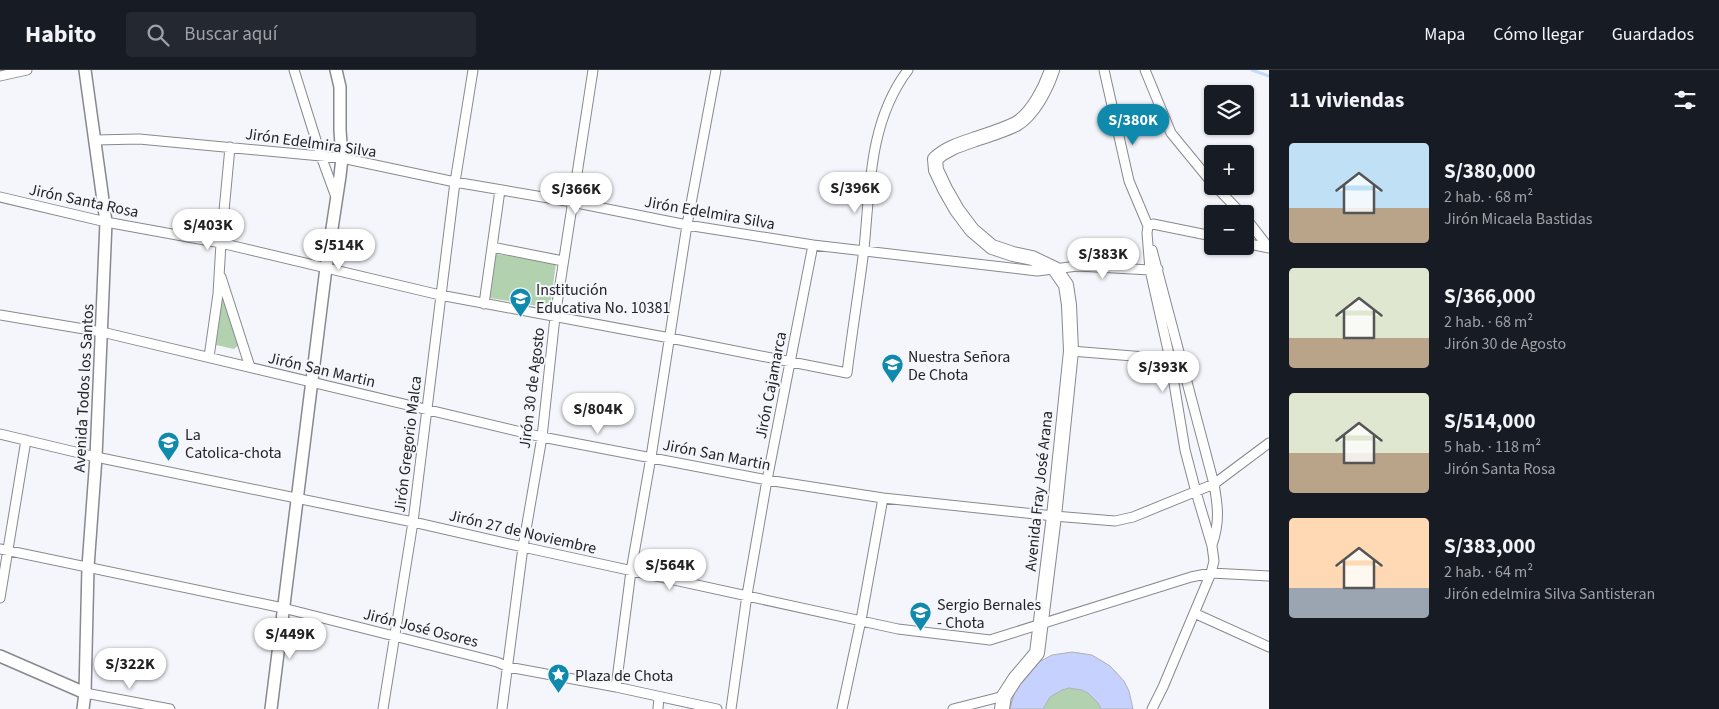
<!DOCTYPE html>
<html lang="es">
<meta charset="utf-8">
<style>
body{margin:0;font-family:"Source Sans 3",sans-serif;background:#242831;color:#f1f3f6;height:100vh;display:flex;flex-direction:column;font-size:19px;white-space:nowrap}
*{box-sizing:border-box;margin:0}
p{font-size:16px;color:#9ea1a6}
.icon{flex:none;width:28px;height:28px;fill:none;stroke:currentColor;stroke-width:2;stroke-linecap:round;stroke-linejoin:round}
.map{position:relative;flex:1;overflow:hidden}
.sheet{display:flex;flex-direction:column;background:#171b24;width:450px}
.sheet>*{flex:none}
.fabs{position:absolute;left:1204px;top:15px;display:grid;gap:10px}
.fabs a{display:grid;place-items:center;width:50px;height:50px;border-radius:5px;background:#171b24;box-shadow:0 1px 4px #0004;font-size:25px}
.price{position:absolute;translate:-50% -42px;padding:0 11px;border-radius:18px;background:#fff;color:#222;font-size:16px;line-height:32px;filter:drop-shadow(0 1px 2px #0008)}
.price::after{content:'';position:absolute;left:50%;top:30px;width:15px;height:11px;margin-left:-8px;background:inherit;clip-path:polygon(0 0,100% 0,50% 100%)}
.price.current{background:#0f89ac;color:#fff}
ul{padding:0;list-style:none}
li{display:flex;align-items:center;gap:15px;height:125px;padding:0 20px}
li span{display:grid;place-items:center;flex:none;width:140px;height:100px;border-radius:5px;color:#555}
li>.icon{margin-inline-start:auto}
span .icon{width:60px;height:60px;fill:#fffc;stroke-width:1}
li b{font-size:21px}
h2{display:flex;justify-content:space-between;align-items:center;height:60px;padding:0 20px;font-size:21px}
header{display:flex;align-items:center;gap:30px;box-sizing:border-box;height:70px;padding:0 25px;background:#171b24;border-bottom:1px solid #363941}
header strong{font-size:24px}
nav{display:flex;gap:28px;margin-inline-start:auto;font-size:18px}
.search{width:350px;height:45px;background:#242831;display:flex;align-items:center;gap:12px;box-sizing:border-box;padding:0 18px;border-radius:5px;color:#9ea1a6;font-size:19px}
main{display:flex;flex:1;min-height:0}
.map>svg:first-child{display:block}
</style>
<header>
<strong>Habito</strong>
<div class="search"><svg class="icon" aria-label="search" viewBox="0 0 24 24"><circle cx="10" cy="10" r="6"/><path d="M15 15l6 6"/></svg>Buscar aquí</div>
<nav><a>Mapa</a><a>Cómo llegar</a><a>Guardados</a></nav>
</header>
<main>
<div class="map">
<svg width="1269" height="639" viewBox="0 0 1269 639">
<rect width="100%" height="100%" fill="#f4f6fb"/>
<path fill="#b2d2af" d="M496,184L556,193L550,238L490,228Z
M220,231L227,232L239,275L234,279L216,275Z
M1072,582C1105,584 1128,606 1133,639H1010C1013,607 1041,584 1072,582Z"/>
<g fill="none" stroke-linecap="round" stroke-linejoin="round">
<path stroke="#c1dbfa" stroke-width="3" d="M1252,0L1269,6"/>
</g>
<path fill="#c7d1fe" stroke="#b1b2b7" d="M1072,582L1092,585L1110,596L1124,611L1129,621L1133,639H1101L1098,633L1088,623L1082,620L1069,618L1062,620L1050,627L1043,639H1010L1016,617L1035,594L1052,585Z"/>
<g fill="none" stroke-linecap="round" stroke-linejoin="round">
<defs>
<path id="minor" d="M294,0L321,86L336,127
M1104,0L1129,111L1148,156
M1145,0L1171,63L1212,113
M0,6L27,0
M95,70L139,69L342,88L455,112L572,132L687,155L813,175L1037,201L1078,196L1150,200L1158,199
M1215,116L1242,144
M0,127L106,152L221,173L440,225L670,268L847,303C852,262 859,220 864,179C870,118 869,51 908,0
M1245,147L1269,178
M1245,173L1269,178
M492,177L563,191
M1152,180L1214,414C1218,437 1220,452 1212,475
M221,207L250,297
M484,234L500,120
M0,245L102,262L542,367L767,410L883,428L1054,446L1115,451L1133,447L1214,414L1269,373
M1071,281L1170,289L1175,288
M209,287L218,224L221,173L230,77
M0,364L96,387L413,452L523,477L898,559L990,570L1191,507L1211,503L1269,506
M0,479L283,538L497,592L508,597L616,617L717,639
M0,528L26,370
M1194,543L1269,577
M616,617L631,501L651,387L687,155L716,0
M85,623L170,639
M383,639L413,452L455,112L473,0
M502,639L523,477L542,367L555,247L593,0
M658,639L659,627
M731,639L747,525L767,410L813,175
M842,639L861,550L883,428
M953,639L1004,626
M1152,639L1163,617L1211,503L1214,491L1212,476L1196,422L1185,380L1170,289L1150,200L1147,163L1148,156L1153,154L1212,166"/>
<path id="tertiary" d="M0,586L85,623
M83,639L85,623L88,497L96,387L106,152L85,0
M271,639L326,198L340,106L342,88L340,60V17L336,0"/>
<path id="primary" d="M1002,639L1004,626L1015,609L1037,583L1054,446L1071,281L1069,235L1066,215L1055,199L1032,188L1013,184L992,177L972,160L957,140L945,119L936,100L935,89C946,79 958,75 973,70C987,65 1002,61 1016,54C1033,44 1046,18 1052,0"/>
</defs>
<use href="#minor" stroke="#88898e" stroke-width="11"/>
<use href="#tertiary" stroke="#88898e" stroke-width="14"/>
<use href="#primary" stroke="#88898e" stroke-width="16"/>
<use href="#minor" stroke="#fff" stroke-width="9"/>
<use href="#tertiary" stroke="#fff" stroke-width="11"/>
<use href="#primary" stroke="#fff" stroke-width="14"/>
</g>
<defs>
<symbol id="school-pin" viewBox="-11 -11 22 30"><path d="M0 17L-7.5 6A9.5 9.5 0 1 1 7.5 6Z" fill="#0f89ac" stroke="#f4f6fb"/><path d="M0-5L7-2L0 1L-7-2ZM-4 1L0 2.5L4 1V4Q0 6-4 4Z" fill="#fff"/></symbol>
<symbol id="sight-pin" viewBox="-11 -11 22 30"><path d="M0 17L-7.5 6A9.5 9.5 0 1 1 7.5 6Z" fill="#0f89ac" stroke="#f4f6fb"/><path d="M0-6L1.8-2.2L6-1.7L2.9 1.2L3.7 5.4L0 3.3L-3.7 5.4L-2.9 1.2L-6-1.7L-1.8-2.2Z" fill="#fff"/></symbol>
</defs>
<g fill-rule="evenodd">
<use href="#school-pin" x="508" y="216" width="25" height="34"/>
<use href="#school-pin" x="880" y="282" width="25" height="34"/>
<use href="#school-pin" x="156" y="360" width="25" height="34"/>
<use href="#school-pin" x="908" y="530" width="25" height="34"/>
<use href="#sight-pin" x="546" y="592" width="25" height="34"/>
</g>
<g text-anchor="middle" stroke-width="4" stroke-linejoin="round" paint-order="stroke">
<g font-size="16" fill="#242426" stroke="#f4f6fb">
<text transform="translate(311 72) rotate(8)" y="6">Jirón Edelmira Silva</text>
<text transform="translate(84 130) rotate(12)" y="6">Jirón Santa Rosa</text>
<text transform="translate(710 142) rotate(10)" y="6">Jirón Edelmira Silva</text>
<text transform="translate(322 299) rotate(13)" y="6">Jirón San Martin</text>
<text transform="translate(770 315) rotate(-79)" y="6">Jirón Cajamarca</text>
<text transform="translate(83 318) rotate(-87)" y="6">Avenida Todos los Santos</text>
<text transform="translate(531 318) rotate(-83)" y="6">Jirón 30 de Agosto</text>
<text transform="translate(407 374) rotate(-83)" y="6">Jirón Gregorio Malca</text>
<text transform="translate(717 384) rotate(11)" y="6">Jirón San Martin</text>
<text transform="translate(1038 421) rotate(-84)" y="6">Avenida Fray José Arana</text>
<text transform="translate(523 461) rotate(13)" y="6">Jirón 27 de Noviembre</text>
<text transform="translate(421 557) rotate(14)" y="6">Jirón José Osores</text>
</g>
<g font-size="16" fill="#242426" stroke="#f4f6fb" text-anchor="start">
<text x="536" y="225">Institución<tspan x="536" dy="18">Educativa No. 10381</tspan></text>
<text x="908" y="292">Nuestra Señora<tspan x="908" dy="18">De Chota</tspan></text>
<text x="185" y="370">La<tspan x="185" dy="18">Catolica-chota</tspan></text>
<text x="937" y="540">Sergio Bernales<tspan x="937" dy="18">- Chota</tspan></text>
<text x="575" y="611">Plaza de Chota</text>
</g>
</g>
</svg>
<div class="fabs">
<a><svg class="icon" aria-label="layers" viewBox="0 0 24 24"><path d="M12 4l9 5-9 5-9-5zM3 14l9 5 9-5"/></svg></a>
<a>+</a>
<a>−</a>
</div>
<b class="price current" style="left:1133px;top:76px">S/380K</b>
<b class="price" style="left:855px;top:144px">S/396K</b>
<b class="price" style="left:576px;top:145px">S/366K</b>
<b class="price" style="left:208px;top:181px">S/403K</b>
<b class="price" style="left:339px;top:201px">S/514K</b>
<b class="price" style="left:1103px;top:210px">S/383K</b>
<b class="price" style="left:1163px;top:323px">S/393K</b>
<b class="price" style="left:598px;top:365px">S/804K</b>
<b class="price" style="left:670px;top:521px">S/564K</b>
<b class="price" style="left:290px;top:590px">S/449K</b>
<b class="price" style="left:130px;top:620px">S/322K</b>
</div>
<section class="sheet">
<h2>11 viviendas<svg class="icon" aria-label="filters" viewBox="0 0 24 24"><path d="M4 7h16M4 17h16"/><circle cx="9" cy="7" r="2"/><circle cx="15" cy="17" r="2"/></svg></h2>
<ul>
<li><span style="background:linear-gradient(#bfe0f5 65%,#b9a48a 0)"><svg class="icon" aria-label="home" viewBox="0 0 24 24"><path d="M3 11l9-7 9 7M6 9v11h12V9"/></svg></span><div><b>S/380,000</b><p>2 hab. · 68 m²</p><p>Jirón Micaela Bastidas</p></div></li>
<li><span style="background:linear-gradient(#dfe7d0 70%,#b9a48a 0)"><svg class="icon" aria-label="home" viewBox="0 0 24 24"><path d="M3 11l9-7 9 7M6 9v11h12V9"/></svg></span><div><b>S/366,000</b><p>2 hab. · 68 m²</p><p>Jirón 30 de Agosto</p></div></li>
<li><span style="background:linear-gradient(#dfe7d0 60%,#b9a48a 0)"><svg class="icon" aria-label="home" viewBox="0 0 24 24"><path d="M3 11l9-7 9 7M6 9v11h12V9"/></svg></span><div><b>S/514,000</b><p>5 hab. · 118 m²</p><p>Jirón Santa Rosa</p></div></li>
<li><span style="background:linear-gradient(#ffd9b3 70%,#9aa5b1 0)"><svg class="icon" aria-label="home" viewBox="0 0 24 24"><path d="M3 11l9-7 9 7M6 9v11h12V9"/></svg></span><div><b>S/383,000</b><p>2 hab. · 64 m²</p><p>Jirón edelmira Silva Santisteran</p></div></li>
</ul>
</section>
</main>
